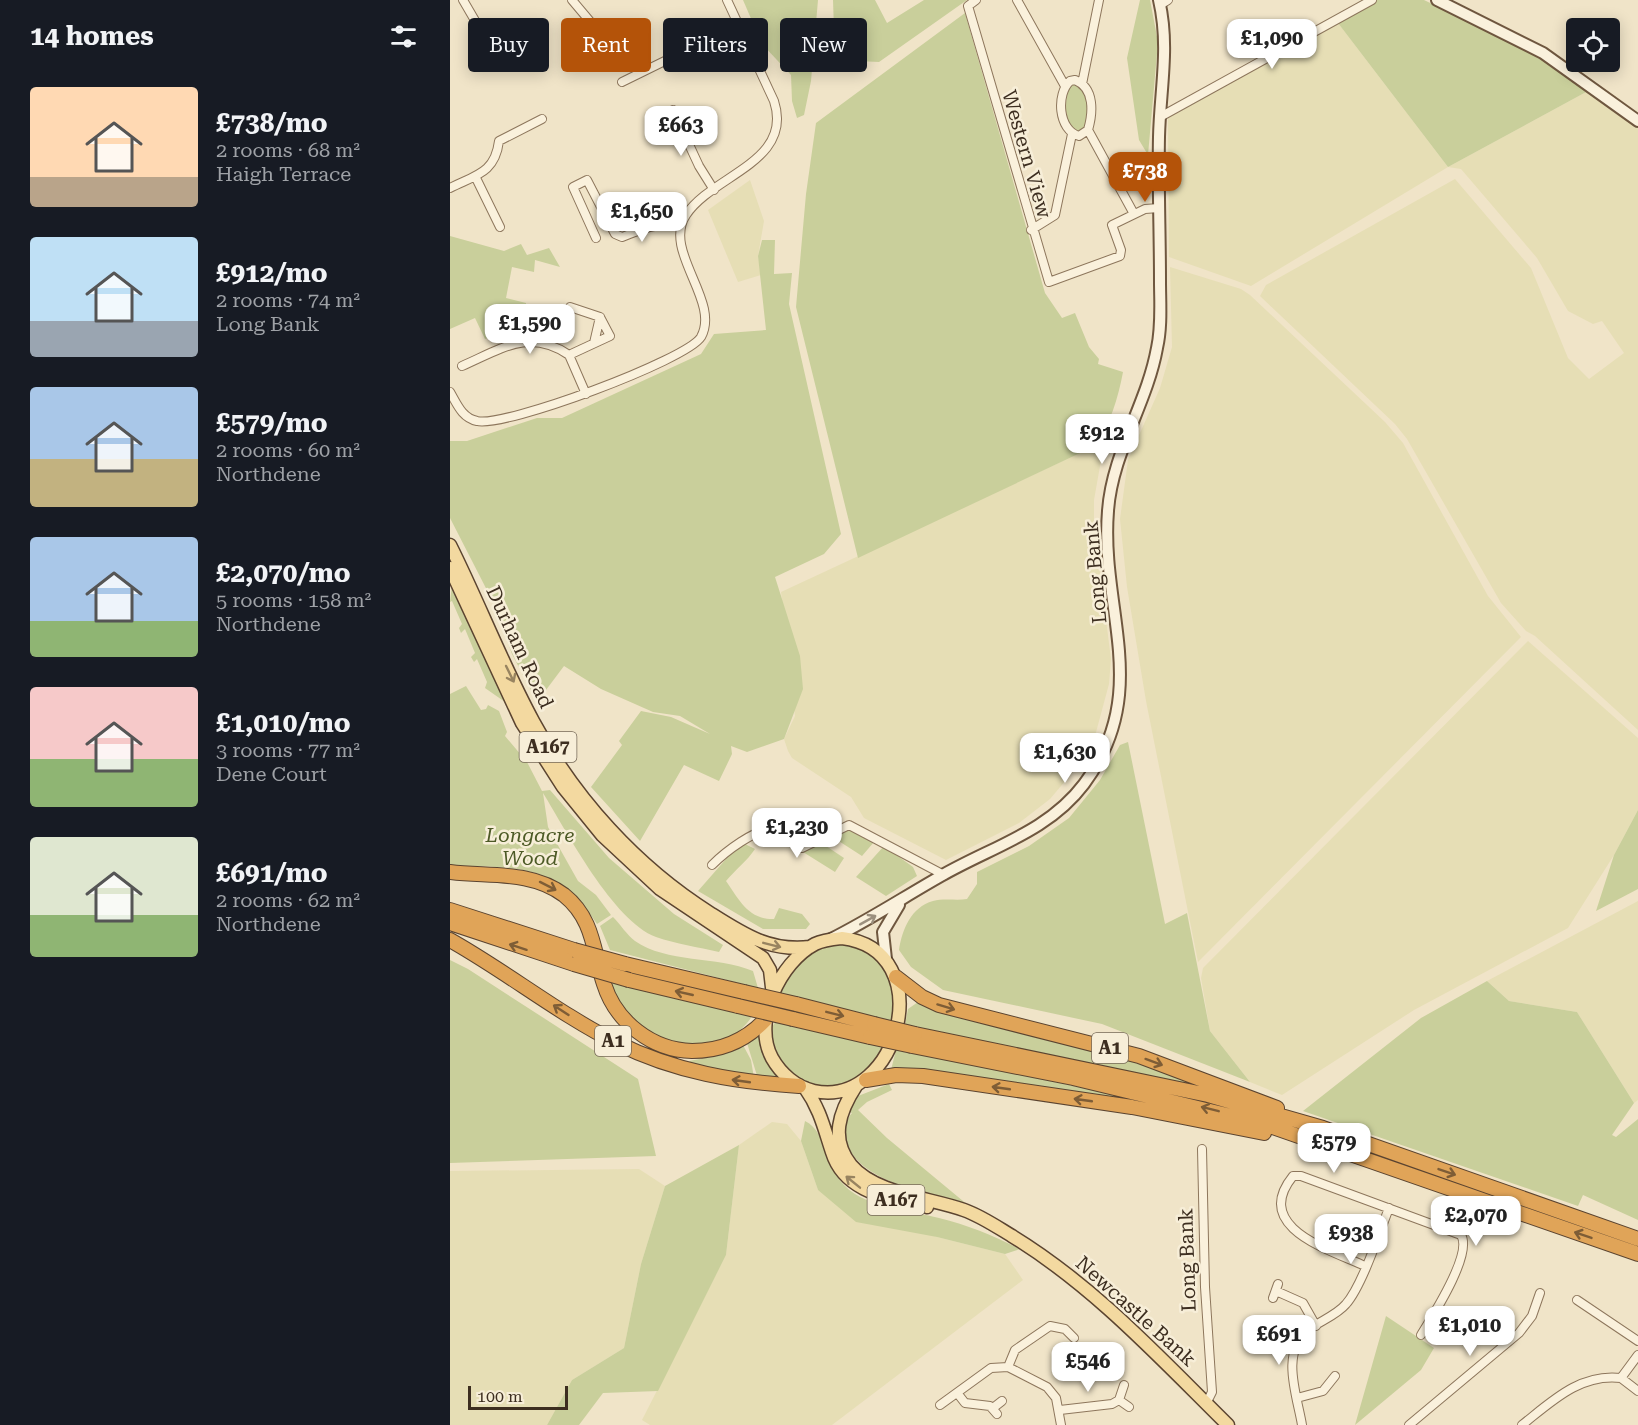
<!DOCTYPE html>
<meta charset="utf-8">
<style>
body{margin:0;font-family:"Roboto Serif",serif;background:#20242c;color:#f1f3f6;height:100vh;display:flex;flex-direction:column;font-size:22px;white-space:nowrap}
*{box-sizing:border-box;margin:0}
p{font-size:20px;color:#9ea1a6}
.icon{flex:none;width:33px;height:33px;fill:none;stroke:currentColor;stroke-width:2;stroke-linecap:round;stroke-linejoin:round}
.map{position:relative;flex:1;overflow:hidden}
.details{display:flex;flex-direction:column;background:#171b24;width:450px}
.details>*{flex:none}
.top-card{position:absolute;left:18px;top:18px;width:570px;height:54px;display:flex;gap:12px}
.controls{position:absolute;left:1116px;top:18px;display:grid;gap:12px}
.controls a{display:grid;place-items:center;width:54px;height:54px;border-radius:6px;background:#171b24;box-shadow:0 3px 15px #0003;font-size:30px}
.scale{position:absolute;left:18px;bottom:15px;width:100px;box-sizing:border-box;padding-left:6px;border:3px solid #3d2e20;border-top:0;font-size:16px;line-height:21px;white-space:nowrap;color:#3d2e20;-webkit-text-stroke:4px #f7eed8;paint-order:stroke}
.price{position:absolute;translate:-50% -51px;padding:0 14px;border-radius:12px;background:#fff;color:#222;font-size:20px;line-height:39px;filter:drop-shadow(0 2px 3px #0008)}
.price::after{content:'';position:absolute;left:50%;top:36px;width:18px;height:14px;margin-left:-9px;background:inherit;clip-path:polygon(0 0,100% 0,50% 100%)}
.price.active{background:#b45309;color:#fff}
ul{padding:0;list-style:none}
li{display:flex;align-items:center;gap:18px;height:150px;padding:0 30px}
li span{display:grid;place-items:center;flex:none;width:168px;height:120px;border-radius:6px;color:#555}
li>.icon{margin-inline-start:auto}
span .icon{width:72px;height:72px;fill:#fffc;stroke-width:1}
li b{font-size:26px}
h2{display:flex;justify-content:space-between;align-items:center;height:72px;padding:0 30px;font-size:26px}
.pill{padding:0 21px;border-radius:6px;background:#171b24;box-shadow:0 3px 15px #0003;font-size:21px;line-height:54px}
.pill.active{background:#b45309;color:#fff}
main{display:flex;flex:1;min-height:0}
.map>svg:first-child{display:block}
</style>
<main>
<section class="details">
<h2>14 homes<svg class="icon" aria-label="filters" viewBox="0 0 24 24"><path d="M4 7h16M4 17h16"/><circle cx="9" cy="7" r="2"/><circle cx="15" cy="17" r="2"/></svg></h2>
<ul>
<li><span style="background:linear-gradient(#ffd9b3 75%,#b9a48a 0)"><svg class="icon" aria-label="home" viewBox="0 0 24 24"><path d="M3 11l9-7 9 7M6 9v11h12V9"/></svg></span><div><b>£738/mo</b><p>2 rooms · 68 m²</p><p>Haigh Terrace</p></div></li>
<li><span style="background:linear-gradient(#bfe0f5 70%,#9aa5b1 0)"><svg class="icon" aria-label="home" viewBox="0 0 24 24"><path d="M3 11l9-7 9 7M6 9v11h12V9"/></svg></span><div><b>£912/mo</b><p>2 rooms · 74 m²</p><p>Long Bank</p></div></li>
<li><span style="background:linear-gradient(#a9c7e8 60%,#c2b280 0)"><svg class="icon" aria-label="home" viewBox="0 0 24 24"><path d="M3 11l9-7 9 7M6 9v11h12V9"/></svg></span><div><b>£579/mo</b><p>2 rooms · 60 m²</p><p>Northdene</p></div></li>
<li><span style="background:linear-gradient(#a9c7e8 70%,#8fb573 0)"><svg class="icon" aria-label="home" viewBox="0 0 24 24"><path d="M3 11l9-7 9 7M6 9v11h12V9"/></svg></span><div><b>£2,070/mo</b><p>5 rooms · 158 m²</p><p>Northdene</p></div></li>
<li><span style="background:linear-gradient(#f6c9c9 60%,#8fb573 0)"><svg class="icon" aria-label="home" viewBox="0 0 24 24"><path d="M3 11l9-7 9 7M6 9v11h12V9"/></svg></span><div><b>£1,010/mo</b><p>3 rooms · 77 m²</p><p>Dene Court</p></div></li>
<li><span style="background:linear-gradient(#dfe7d0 65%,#8fb573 0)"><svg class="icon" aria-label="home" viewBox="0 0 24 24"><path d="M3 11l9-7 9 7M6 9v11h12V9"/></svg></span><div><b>£691/mo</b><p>2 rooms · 62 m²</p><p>Northdene</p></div></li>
</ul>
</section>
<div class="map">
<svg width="1188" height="1425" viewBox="0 0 1188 1425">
<rect width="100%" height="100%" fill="#f0e4c8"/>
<path fill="#e6deb5" d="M888,23L998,167L1138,91L1188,128V730L1085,636L1076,631L1051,603L957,439L945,424L810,296L816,285L1005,179L1081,268L1118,358L1139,379L1174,353L1152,321L1143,324L1118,311L1087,258L1011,169L998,167L801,286L719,257L718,118Z
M300,180L314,221L308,256L311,275L288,282L258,210Z
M720,267L791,289L800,295L935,422L953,443L1038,596L1071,637L748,962L696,701L677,587L670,519L678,460L710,388L722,347Z
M645,446L653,449L644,500V525L661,659L659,684L645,736L628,766L600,799L569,823L496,860L414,818L401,797L342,758L338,751L334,739L345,716L331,592Z
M1078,641L1188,738V810L1164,855L1118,928L964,1010L832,1095L800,1082L760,1031L751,978L753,968Z
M1188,901V1100L1184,1103L1127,1012L1059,1001L1037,981Z
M322,1122L337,1124L351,1141L368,1190L487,1237L555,1254L573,1280L382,1425H200L192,1420L276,1255L289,1145Z
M189,1169L215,1186L191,1264L174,1348L122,1380L97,1425H0V1171Z"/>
<path fill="#c9cf9b" d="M293,0H368L361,81L354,115L347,118L342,101L341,75L312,44Z
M383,0H425L437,23L474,0H517L429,62L385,60Z
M690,0H700L708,42L698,155L689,140L677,58Z
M927,0H974L1077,50L1138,91L998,167L888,23Z
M515,13L595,293L612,318L625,313L639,347L649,359L648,364L673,372C668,399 660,424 645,446L408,558L346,307L356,194L366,123Z
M624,84C640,91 642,120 631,132C611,127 616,102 618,87Z
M0,236L54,251L71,244L77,255L99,248L110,267L85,260L84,272L62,267L56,298L76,303L75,330L70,333L58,309L40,318L48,334L35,339L25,318L0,329Z
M312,240H325L324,274L342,273L339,304L391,534L374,554L325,577L350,656L353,689L334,739L297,752L281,746L282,754L269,781L234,765L190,841L141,787L172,745L169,741L191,711L221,717L260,734L230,716L203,712L151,689L114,666L87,702L62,654L42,600L0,518V441H17L87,418H112L251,354L264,334L316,330L308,256Z
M2,584L56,701L55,702L35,688L37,682L27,659L24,662L21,657L25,653L15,629L11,633L9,628L12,624L2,601L0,602Z
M16,686L31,710L36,709L38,705L49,711L57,732L55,736L77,762L92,791L100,790L159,858L224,914L273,945L269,952C248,947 226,944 206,937C163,921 117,832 93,793L98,827L110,849L128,881L146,895L161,915L147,924C106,863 68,867 0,866V694Z
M678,742L715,924L737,913L760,1031L800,1082L652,1024L493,990L461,967L449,950C452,930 461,907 483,901C494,898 507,901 517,899L527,884V872L579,846L619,818L650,780L670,745Z
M1188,810V889L1146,911L1164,855Z
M399,828L424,842L412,856L381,836Z
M370,842L394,858L385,872L353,852Z
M295,844L305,849C297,861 286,869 276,881C289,900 299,920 324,919L329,908L352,914L360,924L356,929H313L248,891L283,851Z
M434,846L463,867L467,876L436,896L406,877Z
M163,917C170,924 177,935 185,941C216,963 267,956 303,971L308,988L160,950L150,926Z
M387,944C432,944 450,982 441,1022L331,994C341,967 358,949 387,944Z
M0,960L18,969L188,1079L206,1156L0,1163Z
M159,981L302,1016C277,1057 216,1050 183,1020C172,1010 165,995 159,981Z
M1037,981L1059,1001L1127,1012L1184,1103L1162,1135L1166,1137L1188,1119V1220L1133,1195L1128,1206L853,1111L971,1018Z
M468,1002L673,1057L793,1101L455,1025L458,1009Z
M326,1021L433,1047C395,1132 295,1061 326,1021Z
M310,1033L332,1080L308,1079L297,1043Z
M293,1045L301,1060L304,1078L244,1065L239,1061L270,1055Z
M446,1050L462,1054L463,1052L728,1108L441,1070Z
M439,1084L442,1090L417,1102L408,1110L437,1138L519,1206C483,1194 404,1182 396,1139C394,1128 395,1121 402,1113L397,1111L408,1096Z
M355,1121C380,1133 371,1172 405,1194C430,1209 461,1211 489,1218C518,1225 544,1236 570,1249L555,1254L487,1237L406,1222L368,1190L351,1141Z
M289,1145L276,1255L208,1391L153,1393L129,1425H97L122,1380L174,1348L191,1264L215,1186Z
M936,1316L984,1348L971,1370L905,1425Z"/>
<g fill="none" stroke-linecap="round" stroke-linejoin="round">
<defs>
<path id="street" d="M13,0L41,48
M122,0L149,32
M526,0L518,6L599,282L670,256L671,250L662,225L695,209L709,208
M567,0L615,86
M710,5L718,0
M625,80C645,88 643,113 638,130L629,136C608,130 606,94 620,81Z
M172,82L288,25
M632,84L649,0
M223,110L249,166L264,190
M710,117L922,0
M638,130L684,214
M25,176L50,227
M0,188C26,175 45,173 49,141L92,119
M581,230L605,215L622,134
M146,238L123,187L137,180L165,234L172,237C193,229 208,221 231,227
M144,343L150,317
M119,355L160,336L150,317L120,307
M12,366C51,349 79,328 119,355L136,394
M0,392C7,404 12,418 27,421C54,428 237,360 251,337C271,301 212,251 236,215C262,175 344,162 324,101L277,0
M262,865C273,854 307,826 323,831C334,834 342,845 352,848L399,825L494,875
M752,1149L755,1287L762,1392L756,1404
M915,1266C881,1250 801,1228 843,1176H851L1011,1235C1023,1254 982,1317 971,1335
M826,1291L853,1303L866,1326
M823,1298L828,1284
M1127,1300L1188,1341
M558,1367L565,1350L600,1326L615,1329L624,1338
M1171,1378L1188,1355
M1171,1378L1188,1391
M508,1394L515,1403L540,1406L547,1414
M847,1398L873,1391L885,1376
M669,1400L679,1407
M490,1405L541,1368L558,1367L597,1387L606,1398L611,1425
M543,1408L552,1401
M610,1410L662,1404L669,1400L674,1385
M852,1425C847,1395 830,1353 858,1330C870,1321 887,1315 896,1304C912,1286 930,1231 939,1208
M959,1425L1069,1333L1082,1316L1090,1293
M1072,1425C1101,1402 1130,1373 1171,1378"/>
<path id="secondary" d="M987,0L1093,53L1188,121
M381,939C419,920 454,897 491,876C541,847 598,832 634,784C703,691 650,610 658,511C662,453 697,404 707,348C712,326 710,303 710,281C710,233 708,185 709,137C710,90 720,47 709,0
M436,959L433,932L449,905"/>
<path id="primary" d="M0,545C29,603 52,664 83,721C124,798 187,867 260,913C293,934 320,952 360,947
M0,568L72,723L113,787L152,835L210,889L313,958L320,970L323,996
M392,938C491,950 449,1109 364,1091C346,1087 331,1074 322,1058C302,1021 330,962 365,944C373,940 383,939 392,938Z
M406,1086C389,1112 380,1139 401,1165C425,1194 481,1198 514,1210C531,1216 547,1227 562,1236C644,1286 710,1358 778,1425
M355,1088C370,1109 374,1128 382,1152C395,1194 441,1198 477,1207"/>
<path id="highway" d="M0,872C38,877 81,870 114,895C144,919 143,951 154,984C166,1022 202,1050 242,1051C271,1051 296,1040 315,1020
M0,910L124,950
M0,923L124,964
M0,940C57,972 109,1014 167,1043C225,1072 286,1082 349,1086
M175,964L294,992
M446,977L472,997L489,1005L689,1056L827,1108
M179,980L288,1006
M346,1004L424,1024
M343,1019L420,1037
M465,1034L758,1095L873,1128L1188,1239
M462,1046L623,1078L814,1124L1188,1254
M416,1080L446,1075L473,1076L682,1107L814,1133"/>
</defs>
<use href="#street" stroke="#8d765c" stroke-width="10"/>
<use href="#secondary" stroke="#6f573f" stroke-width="14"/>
<use href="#primary" stroke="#5b4430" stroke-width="15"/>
<use href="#highway" stroke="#5b4430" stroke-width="16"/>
<use href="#street" stroke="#faf1dc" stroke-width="8"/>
<use href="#secondary" stroke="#faf1dc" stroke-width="10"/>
<use href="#primary" stroke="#f3d9a0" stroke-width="12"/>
<use href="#highway" stroke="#e0a458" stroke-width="14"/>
<defs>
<path id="highway-bridge" d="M124,950L175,964
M124,964L179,980
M294,992L346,1004
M288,1006L343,1019
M424,1024L465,1034
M420,1037L462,1046"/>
</defs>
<use href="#highway-bridge" stroke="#5b4430" stroke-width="16" stroke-linecap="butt"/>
<use href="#highway-bridge" stroke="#e0a458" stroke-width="14"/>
</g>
<defs><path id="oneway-shaft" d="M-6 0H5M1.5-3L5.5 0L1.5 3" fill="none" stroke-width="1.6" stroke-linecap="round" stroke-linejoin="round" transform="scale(1.5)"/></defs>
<g stroke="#988460">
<use href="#oneway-shaft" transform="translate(60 674) rotate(64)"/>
<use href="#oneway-shaft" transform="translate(322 945) rotate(14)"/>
<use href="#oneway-shaft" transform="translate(403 1182) rotate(-141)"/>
</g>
<g stroke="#7e5d36">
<use href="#oneway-shaft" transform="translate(98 886) rotate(27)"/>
<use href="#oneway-shaft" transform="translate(68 947) rotate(-162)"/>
<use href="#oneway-shaft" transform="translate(234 993) rotate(-167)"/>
<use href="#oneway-shaft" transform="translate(496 1007) rotate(17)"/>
<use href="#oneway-shaft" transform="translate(111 1010) rotate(-147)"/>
<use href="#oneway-shaft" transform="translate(385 1014) rotate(14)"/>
<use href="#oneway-shaft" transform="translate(704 1062) rotate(20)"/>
<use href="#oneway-shaft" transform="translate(291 1081) rotate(-172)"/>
<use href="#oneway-shaft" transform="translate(551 1088) rotate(-172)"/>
<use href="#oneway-shaft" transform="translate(633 1100) rotate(-172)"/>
<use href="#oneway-shaft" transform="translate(760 1109) rotate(-166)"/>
<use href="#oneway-shaft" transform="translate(997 1172) rotate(19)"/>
<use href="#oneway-shaft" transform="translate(1133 1235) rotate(-161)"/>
</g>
<use stroke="#9c907e" href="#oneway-shaft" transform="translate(418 920) rotate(-29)"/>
<g text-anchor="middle" stroke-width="5" stroke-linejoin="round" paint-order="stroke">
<g fill="#f7eed8" stroke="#756857" stroke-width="1.5">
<rect x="69.5" y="732" width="57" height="30" rx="4.5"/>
<rect x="145" y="1026" width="36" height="30" rx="4.5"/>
<rect x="642" y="1033" width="36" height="30" rx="4.5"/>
<rect x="417.5" y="1185" width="57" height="30" rx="4.5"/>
</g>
<g font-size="18" font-weight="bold" fill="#3d2e20">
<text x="98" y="753">A167</text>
<text x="163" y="1047">A1</text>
<text x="660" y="1054">A1</text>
<text x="446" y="1206">A167</text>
</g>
<g font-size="20" fill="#3d2e20" stroke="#f7eed8">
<text transform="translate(577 154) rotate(74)" y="7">Western View</text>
<text transform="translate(645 572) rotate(-95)" y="7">Long Bank</text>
<text transform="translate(70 647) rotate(65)" y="7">Durham Road</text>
<text transform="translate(737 1260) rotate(-92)" y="7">Long Bank</text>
<text transform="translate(686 1311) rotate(42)" y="7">Newcastle Bank</text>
</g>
<g font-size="20" font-style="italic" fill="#4d5a26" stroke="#f7eed8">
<text x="80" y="842">Longacre<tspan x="80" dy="23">Wood</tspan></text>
</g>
</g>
</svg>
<div class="controls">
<a><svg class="icon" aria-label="locate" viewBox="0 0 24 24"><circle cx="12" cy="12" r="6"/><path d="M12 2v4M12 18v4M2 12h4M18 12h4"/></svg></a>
</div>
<div class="scale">100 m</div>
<b class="price" style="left:822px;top:70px">£1,090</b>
<b class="price" style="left:231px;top:157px">£663</b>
<b class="price active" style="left:695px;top:203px">£738</b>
<b class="price" style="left:192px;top:243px">£1,650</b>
<b class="price" style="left:80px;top:355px">£1,590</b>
<b class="price" style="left:652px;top:465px">£912</b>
<b class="price" style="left:615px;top:784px">£1,630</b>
<b class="price" style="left:347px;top:859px">£1,230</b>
<b class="price" style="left:884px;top:1174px">£579</b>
<b class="price" style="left:1026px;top:1247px">£2,070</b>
<b class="price" style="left:901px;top:1265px">£938</b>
<b class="price" style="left:1020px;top:1357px">£1,010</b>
<b class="price" style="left:829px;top:1366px">£691</b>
<b class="price" style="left:638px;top:1393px">£546</b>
<div class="top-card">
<a class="pill">Buy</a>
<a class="pill active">Rent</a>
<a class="pill">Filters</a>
<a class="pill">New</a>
</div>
</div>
</main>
